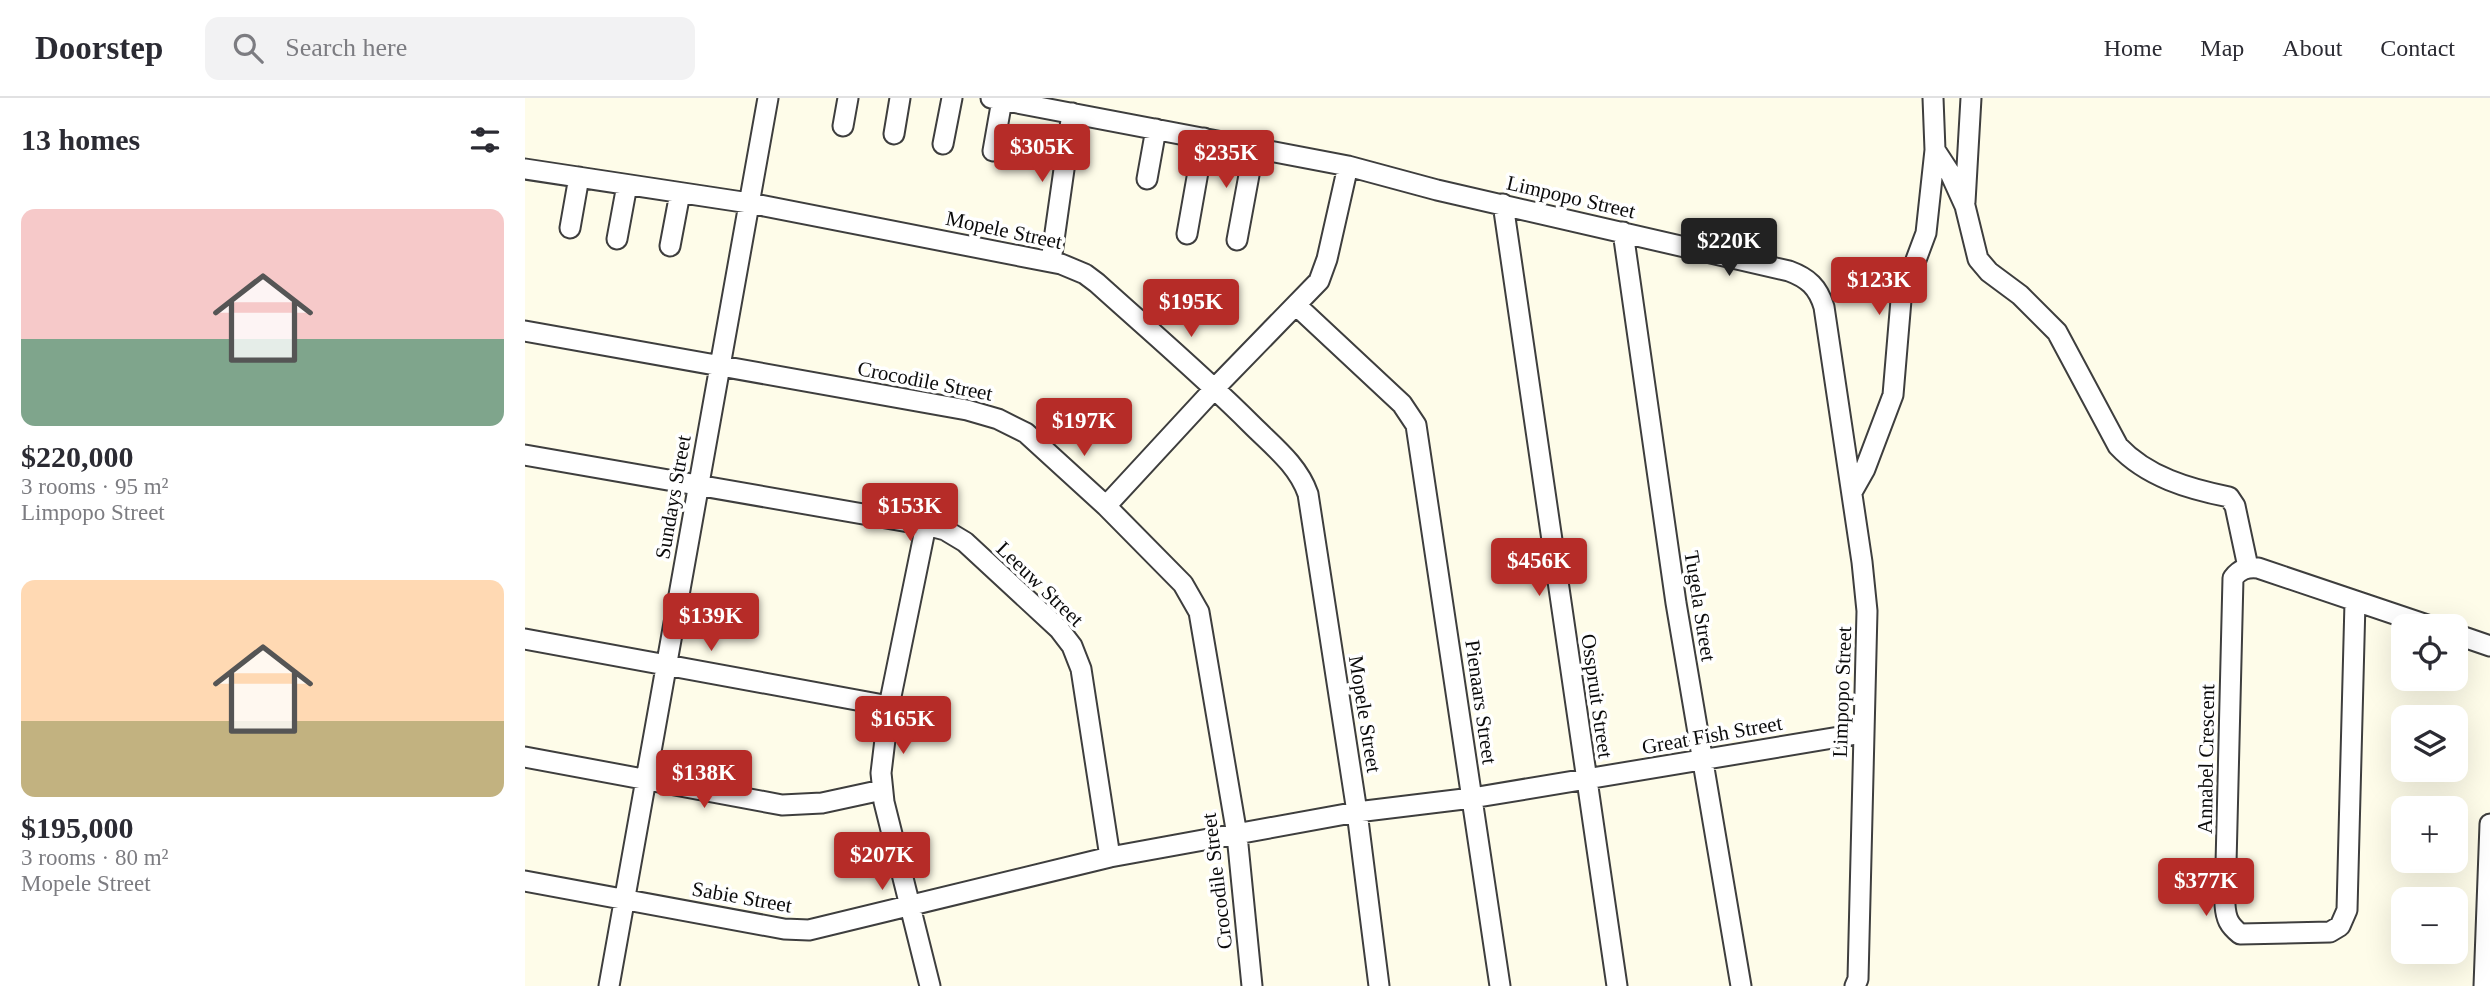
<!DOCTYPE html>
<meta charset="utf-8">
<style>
body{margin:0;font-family:Georgia,serif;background:#f2f2f3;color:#2b2b33;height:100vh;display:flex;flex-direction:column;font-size:26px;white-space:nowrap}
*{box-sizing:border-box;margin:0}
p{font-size:23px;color:#7c7c81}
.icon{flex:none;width:38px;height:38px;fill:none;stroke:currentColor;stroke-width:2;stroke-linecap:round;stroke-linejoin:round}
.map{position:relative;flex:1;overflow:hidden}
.panel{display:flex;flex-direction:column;background:#fff;width:525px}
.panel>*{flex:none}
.fabs{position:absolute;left:1866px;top:516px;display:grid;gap:14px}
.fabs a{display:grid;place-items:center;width:77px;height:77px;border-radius:14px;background:#fff;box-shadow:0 7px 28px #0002;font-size:35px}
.price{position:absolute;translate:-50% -60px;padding:0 16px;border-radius:7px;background:#b62c28;color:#fff;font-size:23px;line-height:46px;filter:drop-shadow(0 2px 4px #0008)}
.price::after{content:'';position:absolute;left:50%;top:42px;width:21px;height:16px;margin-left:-10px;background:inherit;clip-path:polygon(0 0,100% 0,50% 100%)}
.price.active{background:#222;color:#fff}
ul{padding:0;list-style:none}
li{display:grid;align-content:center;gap:14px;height:371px;padding:0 21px}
li span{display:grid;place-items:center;height:217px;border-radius:14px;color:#555}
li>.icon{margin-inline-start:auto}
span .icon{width:126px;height:126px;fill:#fffc;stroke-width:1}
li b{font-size:30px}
h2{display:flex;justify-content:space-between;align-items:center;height:84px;padding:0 21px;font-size:30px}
header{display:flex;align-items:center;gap:42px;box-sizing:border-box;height:98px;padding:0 35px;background:#fff;border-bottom:2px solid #e1e1e2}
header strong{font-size:33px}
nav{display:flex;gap:38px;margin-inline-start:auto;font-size:24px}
.search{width:490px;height:63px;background:#f2f2f3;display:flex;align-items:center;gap:18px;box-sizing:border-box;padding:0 24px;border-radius:14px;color:#7c7c81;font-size:26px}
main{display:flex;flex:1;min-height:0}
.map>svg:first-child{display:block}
</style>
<header>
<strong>Doorstep</strong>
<div class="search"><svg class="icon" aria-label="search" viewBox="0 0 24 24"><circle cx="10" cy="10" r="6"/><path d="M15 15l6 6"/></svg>Search here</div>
<nav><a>Home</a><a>Map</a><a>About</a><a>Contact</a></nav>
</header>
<main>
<section class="panel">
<h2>13 homes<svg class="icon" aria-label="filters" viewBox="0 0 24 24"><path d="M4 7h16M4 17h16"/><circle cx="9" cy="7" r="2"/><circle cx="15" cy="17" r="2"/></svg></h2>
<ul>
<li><span style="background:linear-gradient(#f6c9c9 60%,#7fa58c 0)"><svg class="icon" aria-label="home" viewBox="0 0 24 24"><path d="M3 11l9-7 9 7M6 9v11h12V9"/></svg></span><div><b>$220,000</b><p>3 rooms · 95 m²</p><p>Limpopo Street</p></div></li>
<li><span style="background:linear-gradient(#ffd9b3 65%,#c2b280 0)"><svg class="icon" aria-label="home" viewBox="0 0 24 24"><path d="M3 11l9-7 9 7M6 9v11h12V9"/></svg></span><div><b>$195,000</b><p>3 rooms · 80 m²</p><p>Mopele Street</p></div></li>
</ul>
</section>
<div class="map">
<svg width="1965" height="888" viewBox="0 0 1965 888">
<rect width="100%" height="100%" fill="#fefce9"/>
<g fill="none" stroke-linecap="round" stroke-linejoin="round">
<defs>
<path id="minor" d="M466,0L823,68L912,92L1264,173C1283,180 1293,189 1299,209L1337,464L1342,513L1333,881L1330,888
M1408,0L1410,52L1425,75L1440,108L1453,161L1464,174L1495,197L1532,234L1593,348C1622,379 1664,391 1704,399L1710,408L1723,469
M318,28L323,0
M369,36L375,0
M418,46L427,0
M468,53L477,2
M0,71L224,105L536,166L560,176L572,185C624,232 677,277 726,326C748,348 773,367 783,396L832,714L854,888
M622,81L631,31
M1440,104L1446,0
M978,106L1092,888
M45,130L54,79
M1098,134L1151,505L1216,888
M662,136L679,40
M92,141L102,87
M712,142L729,50
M145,148L155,95
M526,163L547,15
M772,208L877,306L891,327L975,888
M0,233L442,312L473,321L501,335L581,408L658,486L674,514L712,737L727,888
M0,357L401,427L420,432L440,444L534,531L547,548L556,571L585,759
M1327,394L1340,371L1368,297L1376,202L1401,135L1410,52
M581,408L690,290L794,183L802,161L823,68
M401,427L364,608L356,675L359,704L405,888
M1830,504L1822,812L1815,828L1805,834L1715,836C1704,827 1701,821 1700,807L1708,480C1715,471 1722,469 1733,470L1905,528
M1930,536L1965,548
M0,541L364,608
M0,659L257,707L297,705L357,692
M0,783L259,831L284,832L585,759L832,714L947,700L1338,635
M84,888L243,0
M1959,888L1965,726"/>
</defs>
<use href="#minor" stroke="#3e3e3e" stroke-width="23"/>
<use href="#minor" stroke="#fff" stroke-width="19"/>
</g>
<g text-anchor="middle" stroke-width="7" stroke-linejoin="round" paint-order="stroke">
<g font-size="21" fill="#0b0b0b" stroke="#fff">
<text transform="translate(1046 99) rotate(13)" y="7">Limpopo Street</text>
<text transform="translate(479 132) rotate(12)" y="7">Mopele Street</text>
<text transform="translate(400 283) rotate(11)" y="7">Crocodile Street</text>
<text transform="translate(148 399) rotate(-80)" y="7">Sundays Street</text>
<text transform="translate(515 486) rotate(44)" y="7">Leeuw Street</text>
<text transform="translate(1175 508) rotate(81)" y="7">Tugela Street</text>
<text transform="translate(1317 594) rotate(-88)" y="7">Limpopo Street</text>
<text transform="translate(1072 598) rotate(82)" y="7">Osspruit Street</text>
<text transform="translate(956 604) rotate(82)" y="7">Pienaars Street</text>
<text transform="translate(840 616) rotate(81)" y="7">Mopele Street</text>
<text transform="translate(1187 637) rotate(-10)" y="7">Great Fish Street</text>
<text transform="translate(1681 661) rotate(-89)" y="7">Annabel Crescent</text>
<text transform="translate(692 783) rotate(-97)" y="7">Crocodile Street</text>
<text transform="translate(217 799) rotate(10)" y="7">Sabie Street</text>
</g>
</g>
</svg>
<div class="fabs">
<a><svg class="icon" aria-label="locate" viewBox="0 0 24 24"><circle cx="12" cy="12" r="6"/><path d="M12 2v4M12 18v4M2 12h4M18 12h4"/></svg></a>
<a><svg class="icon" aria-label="layers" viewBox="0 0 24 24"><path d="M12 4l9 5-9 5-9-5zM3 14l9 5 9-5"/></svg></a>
<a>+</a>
<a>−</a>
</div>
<b class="price" style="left:517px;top:86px">$305K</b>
<b class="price" style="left:701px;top:92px">$235K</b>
<b class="price active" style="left:1204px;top:180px">$220K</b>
<b class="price" style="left:1354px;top:219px">$123K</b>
<b class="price" style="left:666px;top:241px">$195K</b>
<b class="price" style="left:559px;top:360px">$197K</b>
<b class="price" style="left:385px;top:445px">$153K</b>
<b class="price" style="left:1014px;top:500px">$456K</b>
<b class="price" style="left:186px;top:555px">$139K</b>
<b class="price" style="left:378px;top:658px">$165K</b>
<b class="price" style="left:179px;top:712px">$138K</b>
<b class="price" style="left:357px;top:794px">$207K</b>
<b class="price" style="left:1681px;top:820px">$377K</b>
</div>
</main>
